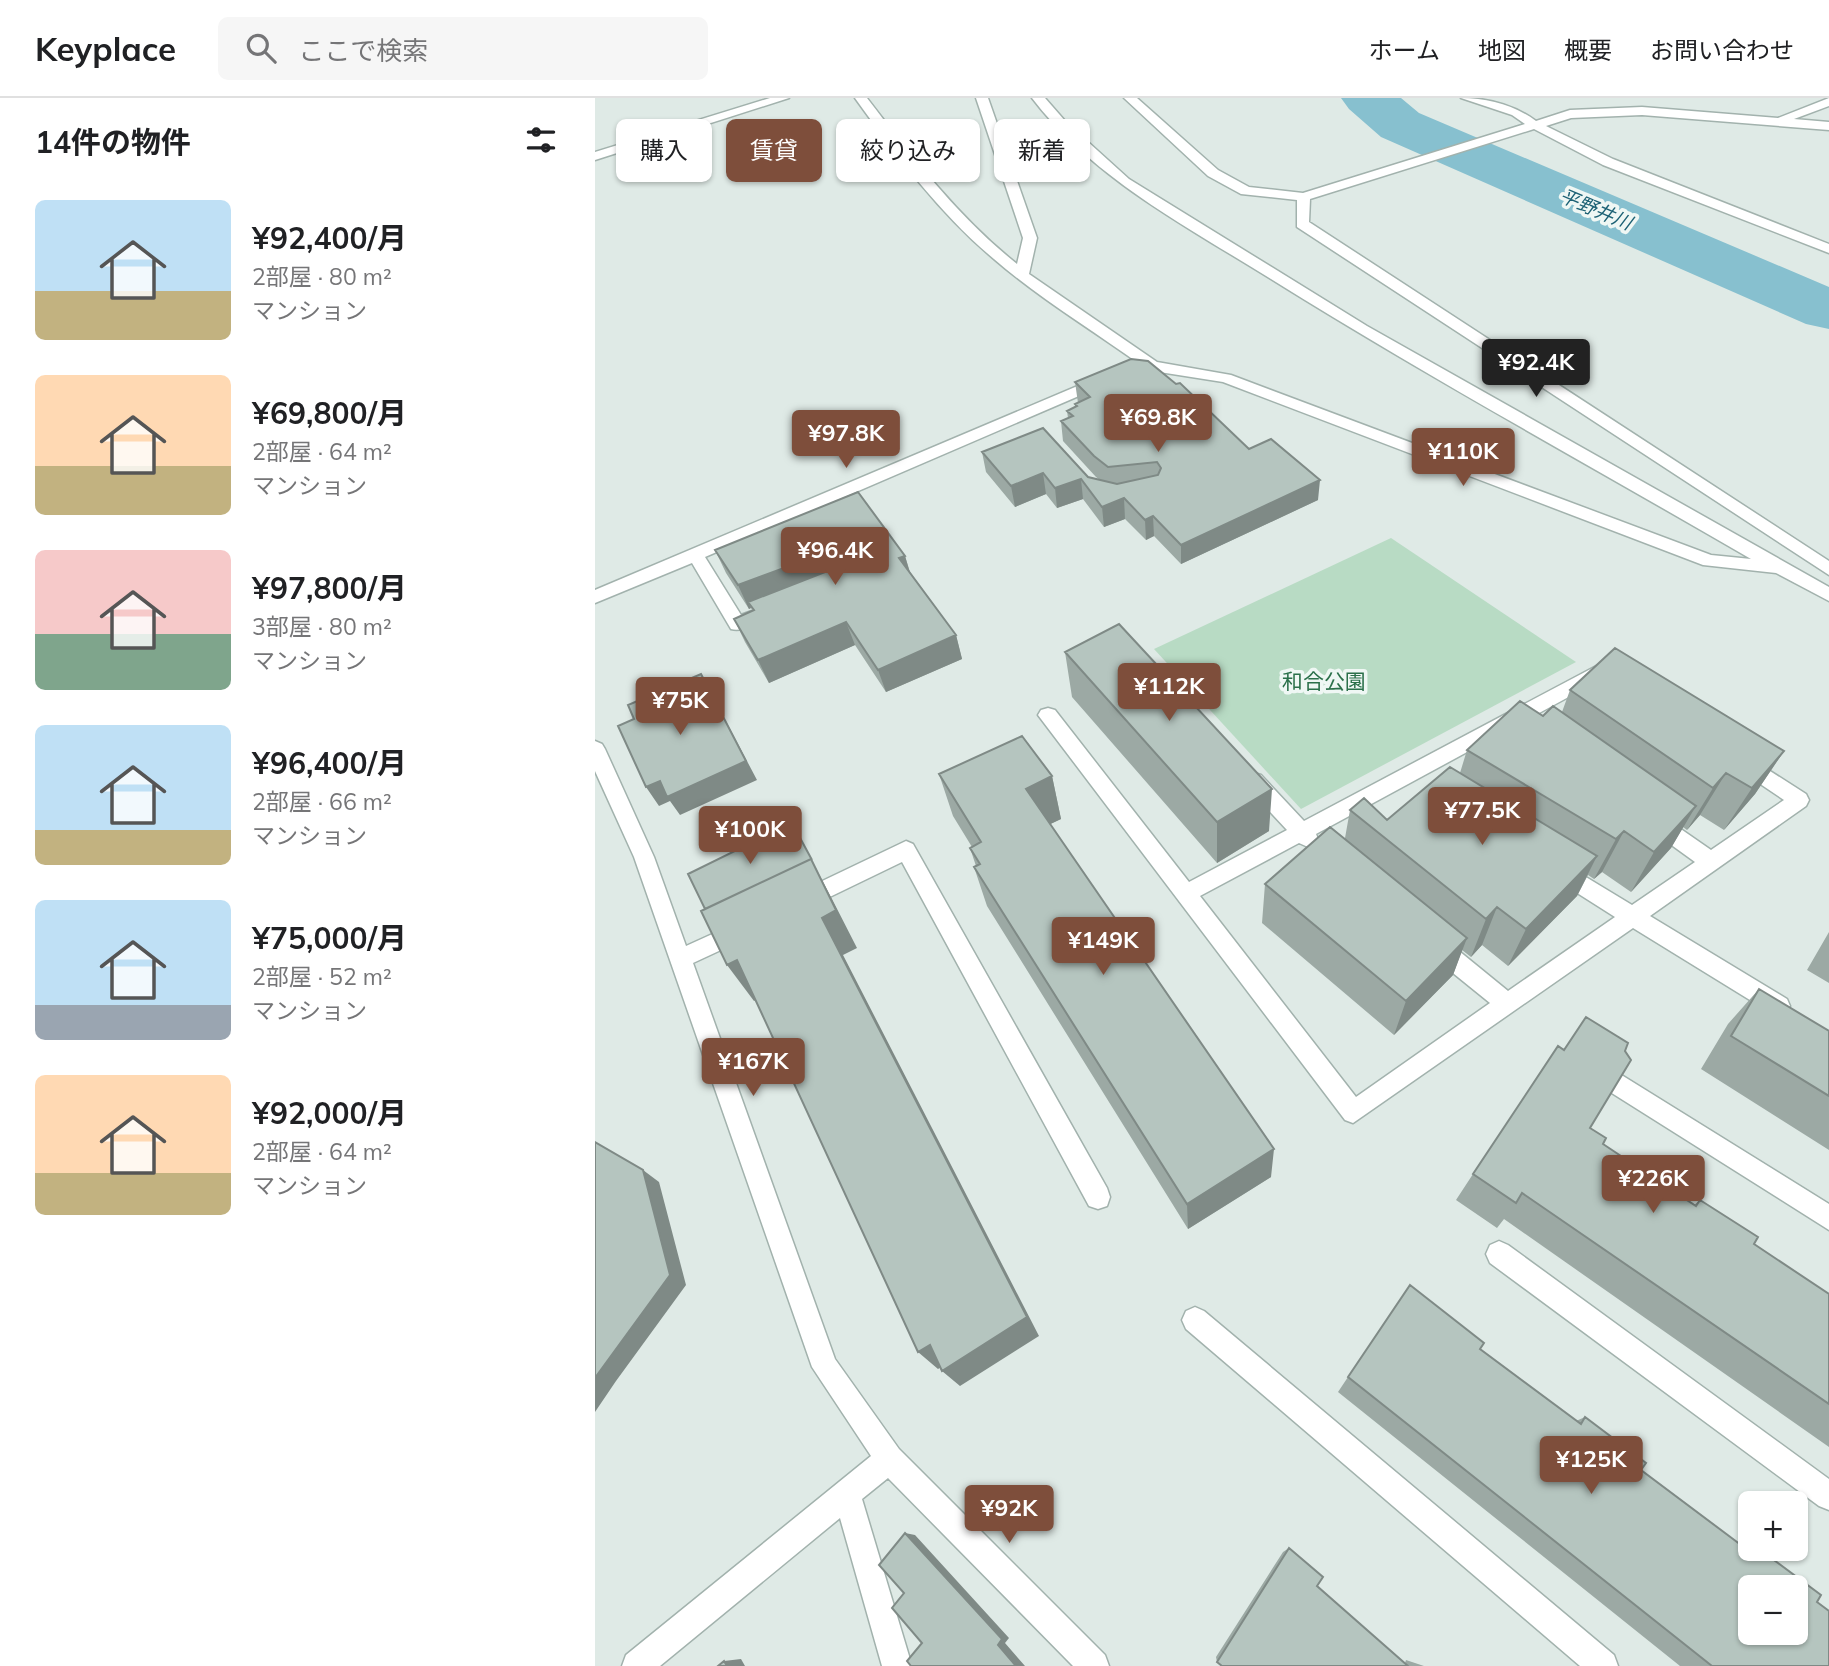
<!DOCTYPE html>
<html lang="ja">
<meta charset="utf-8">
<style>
body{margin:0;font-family:Mulish,"Noto Sans JP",sans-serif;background:#f6f6f6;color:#202124;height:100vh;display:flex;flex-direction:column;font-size:26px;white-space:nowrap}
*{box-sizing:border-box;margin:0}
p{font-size:23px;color:#757577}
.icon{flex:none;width:38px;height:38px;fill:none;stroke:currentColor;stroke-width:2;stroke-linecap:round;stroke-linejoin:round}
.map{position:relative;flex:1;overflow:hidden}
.panel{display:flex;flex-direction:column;background:#fff;width:595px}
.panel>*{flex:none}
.guide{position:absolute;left:21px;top:21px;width:665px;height:63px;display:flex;gap:14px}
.buttons{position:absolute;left:1143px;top:1393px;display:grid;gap:14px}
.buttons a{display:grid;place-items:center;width:70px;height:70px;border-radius:10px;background:#fff;box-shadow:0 2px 5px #0004;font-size:35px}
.price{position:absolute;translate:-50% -60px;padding:0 16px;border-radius:7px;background:#7e4e3b;color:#fff;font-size:23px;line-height:46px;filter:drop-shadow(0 2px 4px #0008)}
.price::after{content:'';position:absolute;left:50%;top:42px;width:21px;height:16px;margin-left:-10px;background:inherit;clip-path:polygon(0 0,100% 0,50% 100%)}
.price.selected{background:#222;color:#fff}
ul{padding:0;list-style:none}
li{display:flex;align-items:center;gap:21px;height:175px;padding:0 35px}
li span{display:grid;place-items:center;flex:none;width:196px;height:140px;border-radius:10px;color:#555}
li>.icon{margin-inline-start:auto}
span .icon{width:84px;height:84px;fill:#fffc;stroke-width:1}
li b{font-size:30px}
h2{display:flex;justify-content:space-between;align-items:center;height:84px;padding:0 35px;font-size:30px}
.pill{padding:0 24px;border-radius:10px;background:#fff;box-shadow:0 2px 5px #0004;font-size:24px;line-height:63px}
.pill.selected{background:#7e4e3b;color:#fff}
header{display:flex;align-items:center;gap:42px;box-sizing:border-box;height:98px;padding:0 35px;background:#fff;border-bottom:2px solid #e0e0e0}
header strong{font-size:33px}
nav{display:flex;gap:38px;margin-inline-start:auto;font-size:24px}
.search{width:490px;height:63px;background:#f6f6f6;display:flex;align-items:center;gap:18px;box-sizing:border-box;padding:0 24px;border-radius:10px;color:#757577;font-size:26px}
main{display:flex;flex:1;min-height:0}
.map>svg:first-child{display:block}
</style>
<header>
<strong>Keyplace</strong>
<div class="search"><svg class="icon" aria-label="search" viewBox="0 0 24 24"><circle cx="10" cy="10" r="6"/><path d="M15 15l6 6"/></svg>ここで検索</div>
<nav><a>ホーム</a><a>地図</a><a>概要</a><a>お問い合わせ</a></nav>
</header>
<main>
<section class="panel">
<h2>14件の物件<svg class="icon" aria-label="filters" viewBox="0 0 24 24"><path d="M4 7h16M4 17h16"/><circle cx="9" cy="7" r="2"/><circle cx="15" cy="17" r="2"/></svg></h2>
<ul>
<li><span style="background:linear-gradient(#bfe0f5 65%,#c2b280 0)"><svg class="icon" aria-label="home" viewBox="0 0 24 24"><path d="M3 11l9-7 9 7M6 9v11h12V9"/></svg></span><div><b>¥92,400/月</b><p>2部屋 · 80 m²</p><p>マンション</p></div></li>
<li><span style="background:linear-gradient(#ffd9b3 65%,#c2b280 0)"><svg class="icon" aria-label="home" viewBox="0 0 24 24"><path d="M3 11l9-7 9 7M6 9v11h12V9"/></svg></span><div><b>¥69,800/月</b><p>2部屋 · 64 m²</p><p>マンション</p></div></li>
<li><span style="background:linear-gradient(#f6c9c9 60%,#7fa58c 0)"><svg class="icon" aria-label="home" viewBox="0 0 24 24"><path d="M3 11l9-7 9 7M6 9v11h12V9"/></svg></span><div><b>¥97,800/月</b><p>3部屋 · 80 m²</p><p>マンション</p></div></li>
<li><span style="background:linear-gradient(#bfe0f5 75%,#c2b280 0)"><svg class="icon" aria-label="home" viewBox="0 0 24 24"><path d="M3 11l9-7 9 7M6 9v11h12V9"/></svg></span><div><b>¥96,400/月</b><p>2部屋 · 66 m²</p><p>マンション</p></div></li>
<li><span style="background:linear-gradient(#bfe0f5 75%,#9aa5b1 0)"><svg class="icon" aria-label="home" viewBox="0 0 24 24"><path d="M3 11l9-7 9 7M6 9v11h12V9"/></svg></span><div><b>¥75,000/月</b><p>2部屋 · 52 m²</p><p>マンション</p></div></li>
<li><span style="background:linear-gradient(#ffd9b3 70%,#c2b280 0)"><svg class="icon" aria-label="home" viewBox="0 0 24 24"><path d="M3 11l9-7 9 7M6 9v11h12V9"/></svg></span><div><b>¥92,000/月</b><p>2部屋 · 64 m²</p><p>マンション</p></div></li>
</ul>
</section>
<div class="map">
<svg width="1234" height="1568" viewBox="0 0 1234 1568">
<rect width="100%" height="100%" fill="#dfeae6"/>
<path fill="#b8dbc4" d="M796,440L981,564L706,711L559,551Z"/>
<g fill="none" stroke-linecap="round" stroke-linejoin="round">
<path fill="#87c0cf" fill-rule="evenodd" d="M746,0H806L824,15L1234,189V231L1211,226L786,39L754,11Z"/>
<defs>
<path id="minor" d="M175,0H194L0,62V54Z
M260,0H272C318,60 363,119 422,166L428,140L381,0H393L442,140L434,176L562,264L636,277L1116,457L1156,461C996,368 833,279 676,181C591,128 499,81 437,0H450L471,24L534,81L772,228L1234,489V503L1181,475L1108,467L628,284L558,273L521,282L110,459L146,517L165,510L171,512L174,517C167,526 147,534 136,531L97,465L0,505V492L511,276L546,267C497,232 444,200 399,161C345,116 301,57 260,0Z
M529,0H542L623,72L654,89L708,95L930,26L917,17L866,0C893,0 919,7 941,23L975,12L1047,9L1183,20L1234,0V8L1199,21L1234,24V32L1047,17L976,20L951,28L1018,61L1234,146V155L1008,67L939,31L715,101L714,124L1234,463V477L702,129V102L646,96L613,78Z
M1007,565L1014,567L1016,572L1014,577L721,736L723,741L720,747L713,749L704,745L605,798L761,999L895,905L832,854L829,847L832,840L840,837L848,840L913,893L1020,819L957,779L954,773L957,767L964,764L971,767L1037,807L1100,764L1053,730L1050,724L1053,718L1060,716L1067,718L1116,752L1189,702L1143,671L1140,665L1143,659L1150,657L1211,696L1214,702L1211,708L1055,818L1192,901L1195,908L1192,915L1184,918L1176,915L1038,830L758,1025L750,1022L443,617L446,612L453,610L460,612L594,784L692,732L652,689L649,683L652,677L659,675L666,677L709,723Z
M0,643L7,646L10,651L59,759L91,848L146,823L154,825L157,832L154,839L98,865L240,1261L304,1351L510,1557L514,1568H478L293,1380L267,1401L317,1568H287L245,1420L65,1568H27L31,1557L276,1358L217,1269L39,759L0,673Z
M311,743L318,746L512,1090L515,1099L512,1108L503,1111L494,1108L307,764L214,809L206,812L198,809L195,803L198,797Z
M1020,973L1234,1106V1132L1012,992L1008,984L1012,976Z
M904,1143L913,1147L1234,1381V1412L1224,1408L895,1165L891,1156L895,1147Z
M600,1209L609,1213L1019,1557L1023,1568H985L591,1231L587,1222L591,1213Z"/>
</defs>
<use href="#minor" stroke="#a2b2ad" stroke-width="3"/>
<use href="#minor" fill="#fff" fill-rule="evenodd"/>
</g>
<path fill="#9ca9a4" d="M480,284L654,351L723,402L586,466L559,438L551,442L530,421L509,429L488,401L462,410L451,396L420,409L391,374L387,354L506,383L501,379L468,343L466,323L473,320L472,313L480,309V306L483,305Z
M263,394L310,458L315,474L361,537L367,561L291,594L260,547L174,585L150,544L139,521L158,513L156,510L154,511L131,475L120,452Z
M470,554L674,733L622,765L477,599Z
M975,592L1189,653L1160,696L1129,732L1105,717L1092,732L1088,729L1076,750L1036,794L1007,774L999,781L993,777L982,798L913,868L887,847L876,859L867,852L858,877L799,937L667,825L670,786L750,740L755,712L792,722L865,675L872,652L948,618L967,614Z
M344,676L457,678L466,721L455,726L676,1079L593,1131L392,808L379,769L381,768L375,750L377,749L358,718Z
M1234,834V885L1212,872Z
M1164,891L1234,933V1052L1106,971L1133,926Z
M995,1030L1008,1046L1099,1107L1105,1102L1159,1146L1234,1196V1349L909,1121L902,1130L861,1102L878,1076Z
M753,1279L981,1323L990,1319L1046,1372L1149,1450L1155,1449V1451H1164L1222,1504L1234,1568H1085L743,1294Z
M694,1450L722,1488L810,1565L811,1562L829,1568H627L622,1564L621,1559L688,1454Z"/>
<path fill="#7f8a86" d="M448,375L451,396L420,409L416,388Z
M486,381L488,401L462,410L460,390Z
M725,382L723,402L586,466V447Z
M529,400L530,421L509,429L507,409Z
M558,418L559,438L551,442L550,422Z
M265,442L273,466L153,504L156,510L154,511L143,487Z
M310,458L317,482L304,460Z
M251,524L260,547L174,585L163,562Z
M361,537L367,561L291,594L283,572Z
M106,576L162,682L85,717L75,703L64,708L51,689Z
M1189,653L1160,696L1129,732L1157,690Z
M1131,675L1105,717L1092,732L1118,690Z
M457,678L466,721L441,733L431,691Z
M677,691L674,733L622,765V724Z
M1101,708L1076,750L1036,794L1059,754Z
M197,725L237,801L262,850L248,857L444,1238L365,1288L347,1273L432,1219L123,829Z
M1029,733L1007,774L999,781L1021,741Z
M1002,758L982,798L913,868L931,831Z
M902,809L887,847L876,859L891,821Z
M872,840L858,877L799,937L811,903Z
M142,862L169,898L159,903L132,867Z
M679,1051L676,1079L593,1131L592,1106Z
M48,1072L64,1084L91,1187L21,1283L0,1314V1280Z
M335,1247L354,1264L343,1271L323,1254Z
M310,1435L320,1437L414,1540L410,1545L430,1568H421Z
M146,1561L150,1568H132L129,1563Z"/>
<path fill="#b5c5bf" stroke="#7f8a86" stroke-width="2" fill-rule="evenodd" d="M536,261L553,263L581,286L585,285L654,351L676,341L725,382L586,447L558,418L550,422L529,400L507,409L486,381L460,390L448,375L416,388L387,354L448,330L493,379L522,386L563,377L566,370L562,364L513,369L499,358L466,323L478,318L472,313L482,308L480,306L495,299L480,284Z
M263,394L310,458L304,460L361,537L283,572L251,524L163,562L139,521L159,512L153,504L279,455L284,448L280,442H265L143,487L120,452Z
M524,526L677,691L622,724L470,554Z
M1020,550L1189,653L1157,690L1131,675L1118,690L975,592Z
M106,576L151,663L72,699L65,683L51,689L23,628L39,621L33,607Z
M925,603L948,618L958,608L1101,708L1059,754L1029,733L1021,741L872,652Z
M427,638L457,678L431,691L679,1051L592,1106L379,769L385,766L375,750L386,744L344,676Z
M855,669L1002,758L931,831L902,809L891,821L755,712L769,700L792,722Z
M197,725L217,762L216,761L110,811L93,776Z
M735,729L872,840L811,903L670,786Z
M216,761L241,812L227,820L432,1219L347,1273L335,1247L323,1254L142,862L132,867L106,813Z
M1164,891L1234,933V998L1136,938Z
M991,919L1033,945L1030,953L1036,962L995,1030L1011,1040L1008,1046L1101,1108L1105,1102L1163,1139L1159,1146L1234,1196V1306L927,1095L921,1105L878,1076L963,948L969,952Z
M0,1044L48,1072L75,1177L0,1280Z
M815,1187L889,1245L885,1251L986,1326L990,1319L1051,1365L1046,1372L1158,1456L1160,1451H1164L1226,1497L1222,1504L1234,1513V1568H1117L753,1279ZM1155,1489H1200V1535H1155Z
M310,1435L407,1541L403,1547L421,1568H316L312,1563L327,1545L297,1510L309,1495L284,1467Z
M694,1450L728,1479L722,1488L813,1568H627L622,1564Z
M129,1563L132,1568H123Z"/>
<g text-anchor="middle" stroke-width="7" stroke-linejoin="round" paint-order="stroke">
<g font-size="19" font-style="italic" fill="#1c6174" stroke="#eff7f4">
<text transform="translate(1001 111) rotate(23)" y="7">平野井川</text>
</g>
<g font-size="21" fill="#2b704a" stroke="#eff7f4">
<text x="729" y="591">和合公園</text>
</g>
</g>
</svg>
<div class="buttons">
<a>+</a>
<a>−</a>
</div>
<b class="price selected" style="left:941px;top:301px">¥92.4K</b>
<b class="price" style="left:563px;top:356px">¥69.8K</b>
<b class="price" style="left:251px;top:372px">¥97.8K</b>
<b class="price" style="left:868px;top:390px">¥110K</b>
<b class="price" style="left:240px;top:489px">¥96.4K</b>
<b class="price" style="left:574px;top:625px">¥112K</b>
<b class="price" style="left:85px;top:639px">¥75K</b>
<b class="price" style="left:887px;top:749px">¥77.5K</b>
<b class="price" style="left:155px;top:768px">¥100K</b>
<b class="price" style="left:508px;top:879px">¥149K</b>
<b class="price" style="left:158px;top:1000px">¥167K</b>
<b class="price" style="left:1058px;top:1117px">¥226K</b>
<b class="price" style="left:996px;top:1398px">¥125K</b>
<b class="price" style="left:414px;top:1447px">¥92K</b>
<div class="guide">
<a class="pill">購入</a>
<a class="pill selected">賃貸</a>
<a class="pill">絞り込み</a>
<a class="pill">新着</a>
</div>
</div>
</main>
